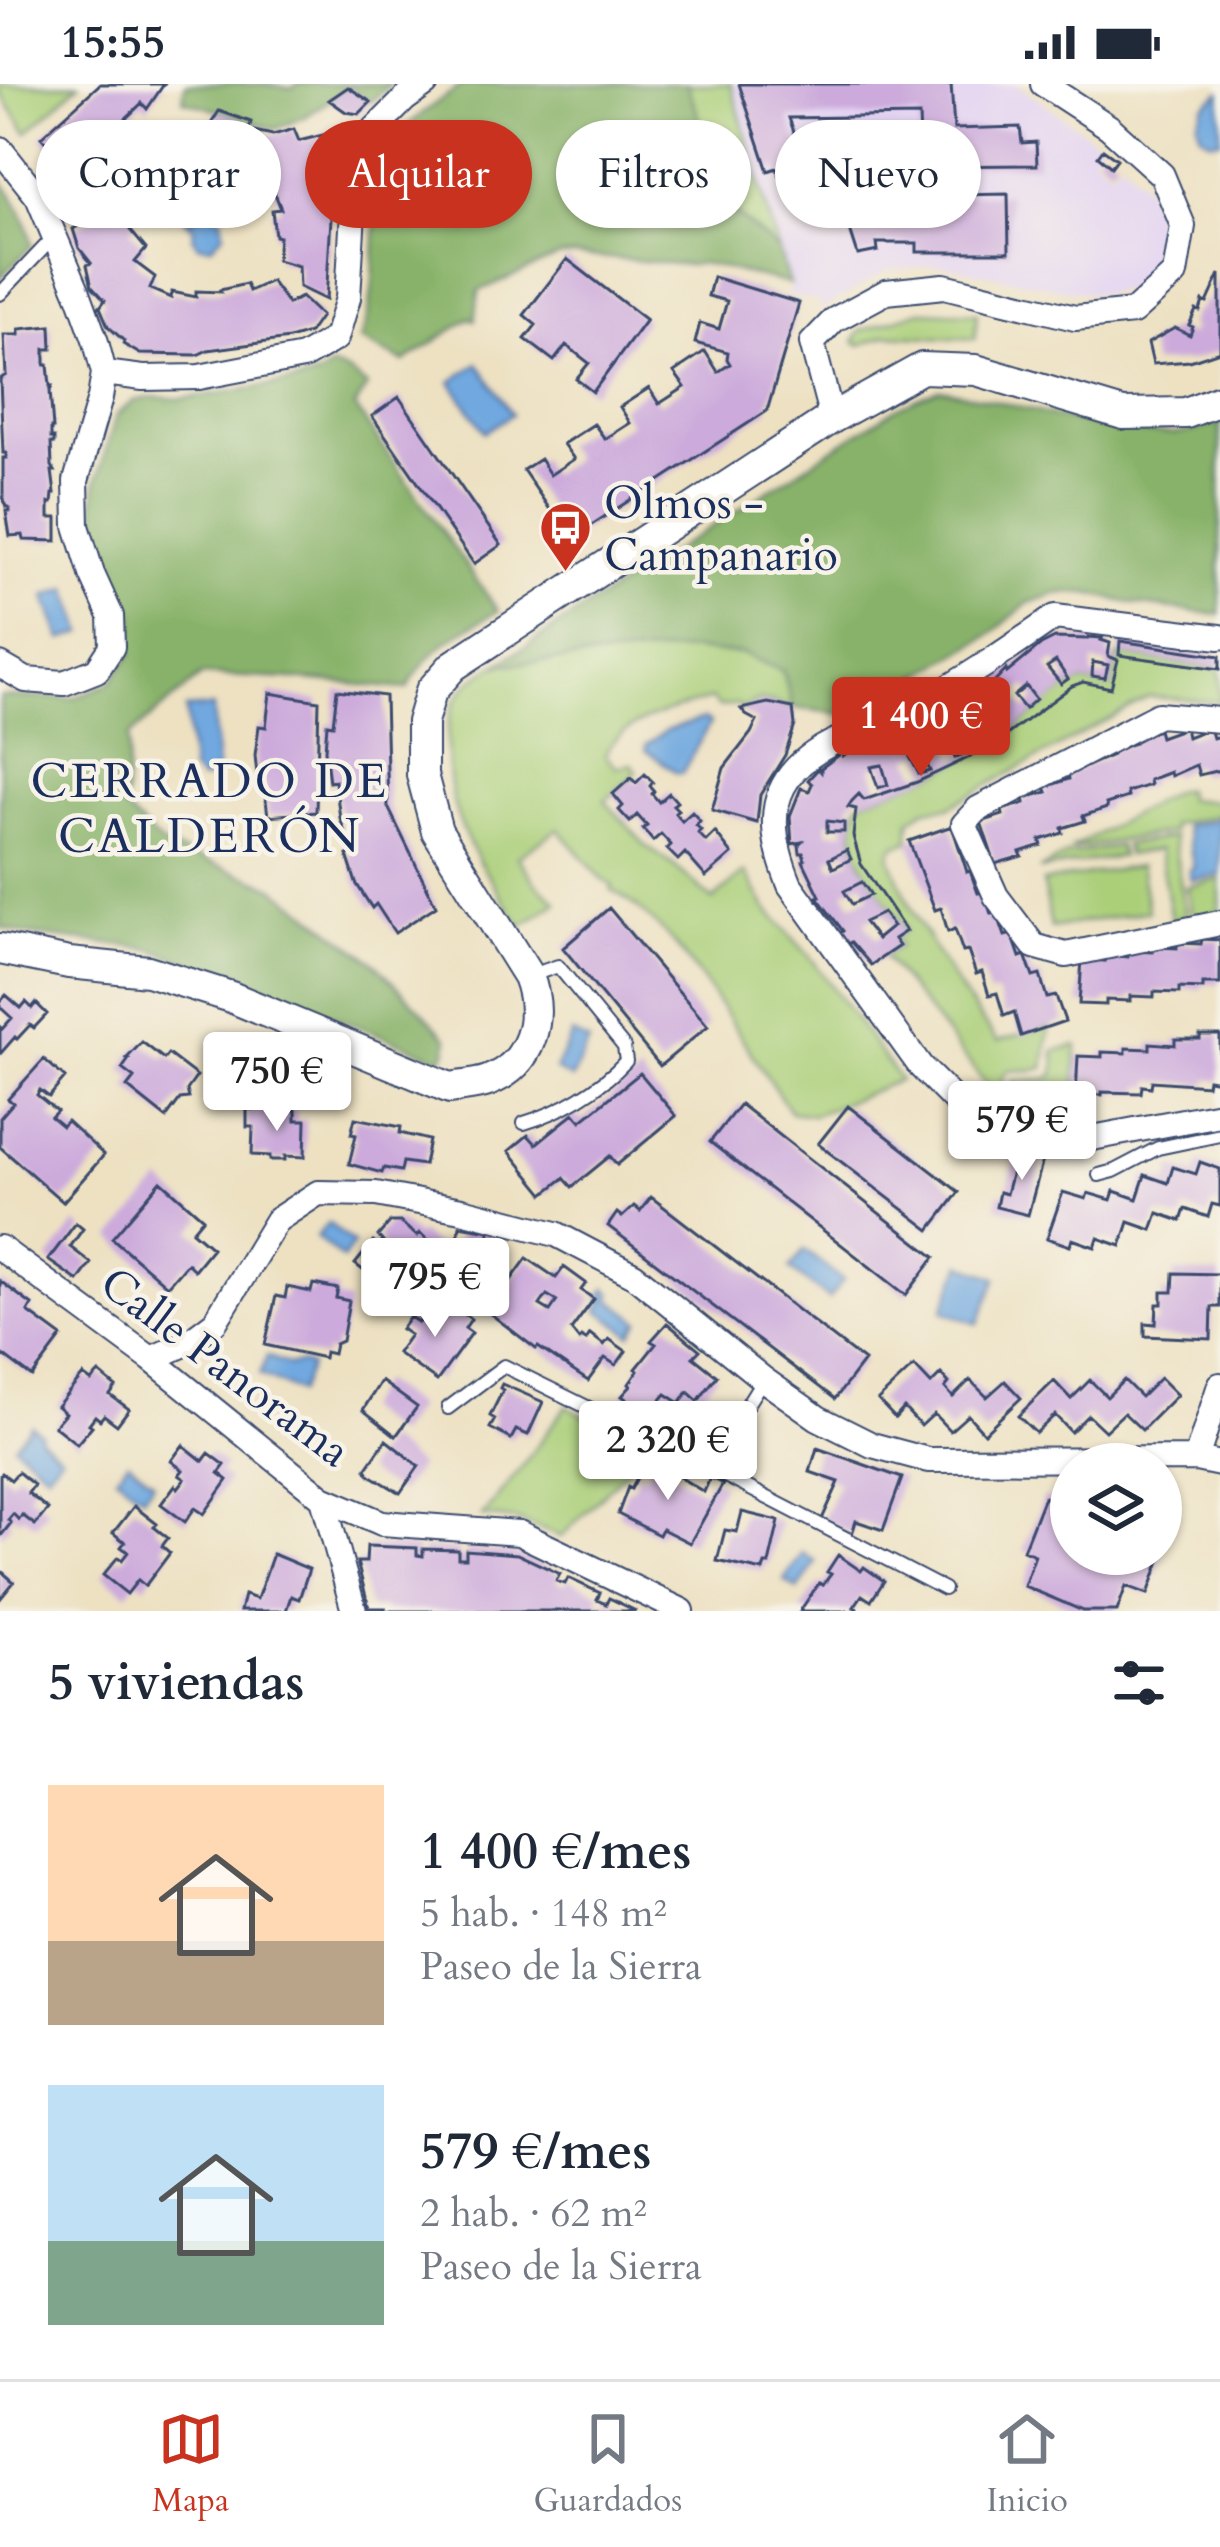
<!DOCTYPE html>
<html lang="es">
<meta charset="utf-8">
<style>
body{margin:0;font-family:Cardo,serif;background:#f2f2f3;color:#1f2937;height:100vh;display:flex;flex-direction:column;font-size:45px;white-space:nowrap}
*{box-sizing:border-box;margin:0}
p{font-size:39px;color:#747a83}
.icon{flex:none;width:66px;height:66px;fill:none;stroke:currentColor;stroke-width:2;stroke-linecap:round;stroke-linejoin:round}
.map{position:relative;height:1527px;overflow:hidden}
.panel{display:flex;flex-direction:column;background:#fff;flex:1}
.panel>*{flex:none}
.hud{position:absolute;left:36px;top:36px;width:1149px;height:108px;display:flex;gap:24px}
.fabs{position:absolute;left:1050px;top:1359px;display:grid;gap:24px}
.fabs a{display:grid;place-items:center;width:132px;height:132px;border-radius:50%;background:#fff;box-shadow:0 3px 9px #0004;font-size:60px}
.price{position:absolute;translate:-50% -102px;padding:0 27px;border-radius:12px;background:#fff;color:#222;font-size:39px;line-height:78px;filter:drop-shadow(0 3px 6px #0008)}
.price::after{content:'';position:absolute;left:50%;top:72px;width:36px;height:27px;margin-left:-18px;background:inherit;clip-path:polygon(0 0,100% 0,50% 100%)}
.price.on{background:#c8321e;color:#fff}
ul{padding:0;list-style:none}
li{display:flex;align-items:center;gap:36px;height:300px;padding:0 48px}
li span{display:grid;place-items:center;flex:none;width:336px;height:240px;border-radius:0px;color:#555}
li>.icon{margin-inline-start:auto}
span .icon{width:144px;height:144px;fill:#fffc;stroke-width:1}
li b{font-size:51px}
h2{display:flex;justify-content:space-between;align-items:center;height:144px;padding:0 48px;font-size:51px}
.chip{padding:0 42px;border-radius:54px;background:#fff;box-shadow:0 3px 9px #0004;font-size:42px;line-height:108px}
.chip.on{background:#c8321e;color:#fff}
.status{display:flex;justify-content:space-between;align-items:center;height:84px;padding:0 60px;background:#fff;direction:ltr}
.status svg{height:33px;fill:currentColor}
.dock{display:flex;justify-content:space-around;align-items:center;height:168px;border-top:3px solid #e0e1e3;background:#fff;font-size:33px;color:#747a83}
.dock a{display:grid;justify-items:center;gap:6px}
.dock .on{color:#c8321e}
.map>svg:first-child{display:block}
</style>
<div class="status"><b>15:55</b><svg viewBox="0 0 49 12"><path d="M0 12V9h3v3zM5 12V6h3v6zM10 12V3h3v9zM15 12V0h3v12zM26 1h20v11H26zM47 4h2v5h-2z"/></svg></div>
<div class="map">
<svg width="1220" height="1527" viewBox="0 0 1220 1527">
<rect width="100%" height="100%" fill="#f7f3e8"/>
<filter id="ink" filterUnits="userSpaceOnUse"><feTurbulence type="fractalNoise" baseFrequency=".00833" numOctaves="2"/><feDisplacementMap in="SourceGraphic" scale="24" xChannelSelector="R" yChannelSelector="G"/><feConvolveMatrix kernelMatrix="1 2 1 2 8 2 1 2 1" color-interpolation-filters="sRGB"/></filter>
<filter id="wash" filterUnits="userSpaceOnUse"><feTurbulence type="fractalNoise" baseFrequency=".004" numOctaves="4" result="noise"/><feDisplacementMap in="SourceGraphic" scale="48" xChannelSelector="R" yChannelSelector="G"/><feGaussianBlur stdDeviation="2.7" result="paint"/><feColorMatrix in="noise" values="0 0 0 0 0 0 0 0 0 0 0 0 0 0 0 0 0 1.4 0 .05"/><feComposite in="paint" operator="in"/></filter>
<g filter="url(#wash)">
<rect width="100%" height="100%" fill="#ede1c2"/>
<path fill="#e3d3f2" d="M731,0H1016L1101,60L1093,72L1111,87L1121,76L1145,102L1153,120L1156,143L1152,179L1125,205L1102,210L1073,207L942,181L888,186L821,226L819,217L788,212L789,200Z"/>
<path fill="#abcf79" stroke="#637f6c" stroke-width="3" d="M0,0H79L27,48L0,8Z
M687,0H731L779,167L731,126Z
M920,227L977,229L975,255L887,251L861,261L854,258L860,247Z
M688,566L743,570L783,587L793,624L761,616L741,625L737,620L719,623L711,615C677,625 621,636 605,671L616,683L632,680L637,688L605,717L647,763L673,781L713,816L745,788L766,824L811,874L900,996L814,1031L791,1028C746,966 679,839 611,806L613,802L603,796L558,745L517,773L536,799L557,818L521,842C499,808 473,774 459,736C452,719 449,699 448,681C444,632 450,604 497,581Z
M1119,571L1220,585V618L1149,613L948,723L925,725L910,736L909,757L894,762L890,772C912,835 956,906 998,957L1050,942L1044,984C1032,988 1021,985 1008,987L1001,996L1015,1013L1061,1038L1068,1045L1024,1035L988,1019L990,1005L884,872L899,862L894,855L906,846C880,803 842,775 858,720L864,716C913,700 960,681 1003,653C1028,638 1047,616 1073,602L1083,598L1111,603Z
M1177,706H1185L1186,715L1220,718V731L1171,741L1172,748L1070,765Z
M1173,753L1186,833L1171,835L1159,766L1127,771L1125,761Z
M1119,762L1121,772L1039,786L1066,771Z
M1140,782L1148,827L1051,844L1043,798Z
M1220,795V828L1192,832L1187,803Z
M1077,961L1074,1043L1062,1029L1014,1001V997L1046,995L1053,992L1056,979L1054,967Z
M566,1322L649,1363L561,1453L516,1436L482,1432L521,1384Z"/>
<path fill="#88b269" stroke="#527064" stroke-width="3" d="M185,0H261L292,4L298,0H391L371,18L348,4L305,33L276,45L183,16Z
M464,0H687L731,126L779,167L789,200L702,179L689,181L575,171L559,172L479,207L475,236L470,234L404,278L360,256C378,213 373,161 376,115C377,100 377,82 384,68C398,44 441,15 464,0Z
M0,94C16,116 27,134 32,161L0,194Z
M332,283L348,288L367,302L355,323L498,527C456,551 431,561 407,605L295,595L202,591L129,652L125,726L163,761L272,802L373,877L448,954L447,966L441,975L227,891L151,865L25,850L0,843V613L74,614L110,599L132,569L133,534L100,449L94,425L96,399L116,331L134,317L155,313L182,315L300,297L318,292Z
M939,305C1017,318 1094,351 1174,350C1189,350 1205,343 1220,339V531L1134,520L1089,509H1059L1028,519L990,551L851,631L793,624L783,587L743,570L688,566L497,581L898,323Z"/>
<path fill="#70a8df" stroke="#466c9e" stroke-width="3" d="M1220,8V56H1210L1201,51L1197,38L1204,21Z
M194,112H203L218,123L214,128L222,134L224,149L211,162L198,161L193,153L194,143L188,139L210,125L187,138L184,134L185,120Z
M478,279L512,330L485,348L451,298Z
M68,504L84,549L62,556L45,512Z
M213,623L217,685L210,693L201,696L191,687L186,625Z
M704,635L710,639L682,689H677L646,666V661L667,646Z
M1220,735V791L1191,796L1189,786L1194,784L1185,742Z
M572,950L589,958L572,995L555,986Z
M229,989L238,990L242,996L237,1024L217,1020L223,994Z
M328,1139L354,1160L343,1175L316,1153Z
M804,1166L843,1196L829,1215L790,1185Z
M962,1180L997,1194L978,1240L943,1227Z
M606,1204L612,1210L610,1215L640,1237L631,1250L598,1226L605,1217L600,1213Z
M267,1272L289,1281L301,1279L310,1282L299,1308L260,1291Z
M31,1341L41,1349L39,1353L61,1372L47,1389L14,1361Z
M128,1377L154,1398L143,1412L116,1392Z
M803,1469L816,1478L798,1506L784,1496Z"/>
<g id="blocks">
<path fill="#ccaadb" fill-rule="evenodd" d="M100,0H164L147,25L142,19L117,43L121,48L92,74L88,69L70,85L41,53Z
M739,0H951L954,45L1020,43L1022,59L1036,58L1037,81L921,82L903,99L902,112L1008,110L1009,168H917V159H877L878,167L858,171L849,143L837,142L832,91L861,90V56L920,54L919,32L789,34L798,59L814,55L819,71L810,74L813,84L780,93L777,84L768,87Z
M348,3L371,18L359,30L346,28L329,16Z
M219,27L251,38L249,46L273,51L294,45L299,57L335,48V78L331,80L333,118L327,119L331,134L326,216L299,203L298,182L277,176L279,153L275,152L272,126L281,125L272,102L266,104L253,83L240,91L223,74L215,82L193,69Z
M1103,65L1117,75L1111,83L1098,72Z
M124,117L137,140L130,146L146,165L135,178L155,193L150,205L171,214L172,208L196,213V207L221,208L220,206L246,200L249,207L271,197L288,220L301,213L321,232L309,249L289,255L208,266L197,271L140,270L123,260L124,257L108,242L100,223L105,216L92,202L87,181L91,179L79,164L73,145Z
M567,175L646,236L593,308L576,295L589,279L566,261L554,277L525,255L536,241L524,231Z
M1220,190V267L1190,277L1153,280L1148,259L1175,244L1190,251L1193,243L1189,241L1196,226L1200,227L1203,217L1207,219Z
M713,193L799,219L767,327L570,455L523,386L540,375L550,391L574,375L563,360L594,340L605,355L630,339L620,323L649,304L659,320L685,303L674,288L705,267L718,288L730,280L727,275L728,268L695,259L700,239L719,245L727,217L708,212Z
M51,242L52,265H45V281H48L50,302H52L50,307L53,344H51V354H54V359H51L52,382L55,387H52L55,410H53L52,419H49V434H57V457L24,456L23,451L10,452L6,427H10L9,423H6L3,412V374H6V369H3L0,295L6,291L4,251H19V245Z
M399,313L501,461L474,480L372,332Z
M1088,553L1102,554L1101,556L1110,559L1108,572L1118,576L1111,604L1083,598L1072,602L1008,650L970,673L917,698L864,716L859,710L852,717L848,723L856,725L853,752L861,780L906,847L894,855L899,862L871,881L851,858L848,860L840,849L843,847L817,813L820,812L803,777L805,776L803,769H800L799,761L802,758L792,760L790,732L801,704L809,707L812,700L808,696L818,685L821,688V684L842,669L843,672L853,664L895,655L894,652L917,646L941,630L942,633L958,625L965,620L963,618L990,603L1006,586L1007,589L1041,561L1055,554L1087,555ZM1056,577L1068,595L1061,600L1047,583ZM1093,578L1108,581L1105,594L1092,592ZM1026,602L1036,615L1025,625L1014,612ZM993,628L1003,643L993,653L982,635ZM958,650L967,668L955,674L946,656ZM921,668L930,687L919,690L910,673ZM882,681L888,701L878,704L871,683ZM827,737L844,739V748H827ZM847,766L851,775L833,784L829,775ZM862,798L871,811L852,820L844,807ZM883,829L893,842L877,855L864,838Z
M1120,557L1220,572V585L1119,571Z
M337,606L385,612L388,723L436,822L395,849L376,820L372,824L356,799L347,771L352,769L340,734L335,697L329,698L325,666L327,640L333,641Z
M270,609L319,617L316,728L268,732L264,700L258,701L255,671L259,642L266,643Z
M768,619L793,624L795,641L785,671L760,711L757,739L712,726L724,684L751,649L757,637L746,631L741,625Z
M1185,644L1187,653L1210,644L1213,654L1220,652V686L1199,691L1196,681L1171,692L1170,688L1149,696L1150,701L1127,708L1128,713L1106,720L1107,724L1083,732L1085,737L1062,744L1063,749L1040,756L1042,761L1020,768L1022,772L995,780L981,738L1003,731L1002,726L1025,719L1024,714L1047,708L1045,703L1069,695L1068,690L1112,671L1111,666L1134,659L1132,655L1158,646L1160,653Z
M645,690L653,698L650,702L654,707L652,710L659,718L669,709L677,718L673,721L678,726L675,729L682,737L692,728L700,737L696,741L701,746L698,749L706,757L715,748L732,770L706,793L685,769L678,776L667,765L671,761L661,750L653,757L643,745L647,742L637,731L630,738L619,726L623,722L613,710L631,694L636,699Z
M952,742L967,788L970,787L978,809L984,808L991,830L997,829L1005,852L1012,850L1020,873L1025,871L1033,893L1040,891L1047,914L1056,912L1065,937L1021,952L1014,928L1004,932L997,909L989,911L982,888L976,890L968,867L963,868L955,845L948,848L941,824L935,826L909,757Z
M609,824L708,942L660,982L563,864Z
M1202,855L1220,856V900H1203V905L1179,904V909L1154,908V913L1130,912V917L1106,916V921L1079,920L1082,875L1105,877V871L1128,873L1129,867L1153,868V863L1177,864V859L1201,860Z
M6,911L21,924L26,918L32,924L36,919L47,930L34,944L30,941L17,955L15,953L0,970V943L2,945L12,934L0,923V918Z
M1200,951H1220V997L1208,995L1207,1001L1152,997L1151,1003L1142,1002L1141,1009L1102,1008V1011H1076L1078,972L1102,973V968L1126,969V964L1150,965V959L1175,961V955H1200Z
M142,958L164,975L168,970L197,992L187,1006L189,1014L180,1015L166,1034L127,1003L134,994L122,985L129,975L127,974Z
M44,975L65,994L49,1013L40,1006L37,1011L57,1027L51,1033L62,1042L67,1037L104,1071L63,1118L0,1063V1034L13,1019L8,1015Z
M640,989L676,1032L617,1081L610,1072L572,1103L564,1094L544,1110L509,1067L528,1051L536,1060L574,1029L581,1037Z
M740,1020L935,1173L906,1211L710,1058Z
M848,1022L959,1108L930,1146L818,1060Z
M247,1025L296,1026V1036H306L305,1073L285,1072V1076H270V1072L252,1071L253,1043H247Z
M355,1034L401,1043L400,1049L429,1056L424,1081L403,1078L401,1087L384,1084L382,1089L349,1080L356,1051L351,1050Z
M1018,1065L1044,1072L1028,1131L996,1123L999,1108L1006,1110Z
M1200,1078L1220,1085V1122L1212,1120L1208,1133L1185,1125L1181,1137L1158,1129L1152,1146L1129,1138L1121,1162L1098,1154L1095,1163L1072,1155L1070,1162L1047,1154L1063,1108L1086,1115L1088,1109L1111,1116L1114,1107L1137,1115L1145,1091L1168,1099L1173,1083L1196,1090Z
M161,1097L203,1134L192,1147L212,1164L194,1186L187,1179L167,1202L112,1154Z
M651,1113L864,1277L835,1315L608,1142L617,1129L622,1133L634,1122L640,1127Z
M390,1138H400L417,1152L420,1149L443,1169L426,1190L423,1188L401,1216L355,1180L373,1158L379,1162L383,1158L378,1152Z
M76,1139L83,1145L70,1163L91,1179L78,1197L48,1176Z
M460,1142L490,1147L489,1157L478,1167L456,1164Z
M527,1174L556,1194L564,1183L586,1199L581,1206L594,1215L571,1246L579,1256L581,1253L586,1256L590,1250L604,1261L609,1255L626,1267L616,1281L605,1274L588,1297L538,1263L536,1265L488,1228ZM547,1211L557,1217L550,1227L540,1221Z
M1174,1189L1220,1190V1223H1212L1211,1255L1145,1252V1239L1156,1240L1157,1220H1162V1208H1173Z
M0,1197L32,1221L28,1228L62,1253L32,1293L0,1269Z
M313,1200L338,1205L336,1214L349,1217L342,1257L335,1260L333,1270L325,1268L324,1274L265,1261L276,1212L285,1214L287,1203L311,1208Z
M450,1219L471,1235L465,1244L472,1249L437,1297L397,1269L410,1251L401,1245L410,1233L419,1239L432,1221L442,1229Z
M667,1239L700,1266L693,1273L717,1292L698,1317L688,1308L680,1319L666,1310L648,1331L622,1312L631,1302L629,1300L638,1287L636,1285L656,1260L651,1257Z
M914,1282L931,1300L941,1290L949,1299L945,1304L953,1313L970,1296L987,1313L1005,1297L1021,1314L984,1349L968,1331L950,1347L934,1330L921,1342L904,1324L895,1334L878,1316Z
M99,1289L116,1303L110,1311L129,1325L117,1341L104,1331L100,1336L95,1332L89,1340L92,1342L77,1360L54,1342L65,1329L57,1322L83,1291L91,1297Z
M1160,1294L1177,1311L1142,1346L1124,1329L1105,1347L1088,1331L1071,1348L1055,1331L1036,1349L1018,1332L1054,1297L1071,1315L1090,1296L1107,1313L1124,1296L1141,1313Z
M381,1297L417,1323L396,1352L363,1326Z
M502,1300L543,1318L528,1351L516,1346L511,1355L490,1344L495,1335L490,1332L503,1306L500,1304Z
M386,1356L419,1382L400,1409L370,1391L366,1385Z
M183,1361L203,1377L209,1369L225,1381L219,1389L228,1396L204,1430L195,1424L185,1438L161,1420L175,1401L178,1404L185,1395L179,1391L183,1386L171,1377Z
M817,1364L902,1394L883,1446L856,1437L852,1450L822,1435L839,1398L810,1388Z
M653,1377L704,1408L710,1394L723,1400L690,1459L662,1445L659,1451L618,1430L628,1403L631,1405L640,1388L646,1392Z
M18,1388L34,1401L28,1409L48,1425L35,1441L22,1431L19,1436L13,1430L8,1436L11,1439L0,1453V1391L2,1389L11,1396Z
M1044,1413L1071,1424V1470H1161V1458L1166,1460L1148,1510L1126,1502L1117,1527H1083L1024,1502L1035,1471L1023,1466Z
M134,1422L157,1440L154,1443L168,1454L162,1462L170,1469L145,1502L138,1496L127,1510L103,1491L118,1473L122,1476L128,1468L121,1463L125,1458L113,1449Z
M742,1428L779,1437L769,1480H765L763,1487L717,1477L725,1446L737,1448Z
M367,1462L417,1464V1471L423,1472V1465L458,1466V1474H466V1466L517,1470L560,1490L556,1497L565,1500L568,1494L600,1509L597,1516L606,1520L609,1514L636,1527H384L385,1524H369L357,1478H366Z
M273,1470L309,1485L299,1515L291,1512L286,1527H240L244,1511L257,1515Z
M838,1471L861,1487L864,1483L884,1497L871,1517L862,1511L854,1523L857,1524L854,1527H800L819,1499L823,1501L831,1490L827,1488Z
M0,1486L14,1498L0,1515Z"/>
</g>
</g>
<g filter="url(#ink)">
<use href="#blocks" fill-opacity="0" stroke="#3a4a6d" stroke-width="3"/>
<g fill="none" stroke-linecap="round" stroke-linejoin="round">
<defs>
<path id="service" d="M0,210L53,154
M524,1039C561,1028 600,1005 626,977L624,963L558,882L529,892
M1099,1091L1114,1087L1158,1064L1220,1051
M448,1324L504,1282L708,1383L944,1505
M708,1383L763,1295"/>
<path id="minor" d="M0,65L38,113L79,211L96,258L104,289L100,314L76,397L77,442L92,490L111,532L112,563L97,586L64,599L26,596L0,581
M104,289L143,294L199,293L303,273L336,254L348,214L356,75L375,45L405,15L426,0
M832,334L812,259L834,236L886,208L944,202L1075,234L1133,228L1175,190L1183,142L1162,91L1109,43L1043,0
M1220,553L1055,533C1009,565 964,596 915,623C888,638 857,646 830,660C766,693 765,741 790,801L921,983L954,1016L992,1039L1054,1058H1071L1220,1030
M1220,636L1158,631L978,725L964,740L996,812L1034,862L1066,871L1220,839
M0,1164L151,1275L323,1414L382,1439L519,1449L682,1527
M151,1275L187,1259L215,1238L277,1136L318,1109L376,1110L462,1126L556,1150L634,1191L763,1295L818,1334L872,1361L928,1376L1196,1375L1220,1380
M1196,1375L1220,1301
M323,1414L354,1527"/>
<path id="tertiary" d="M0,865L69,879L148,887L231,913L450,1004C462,1002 477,1001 488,997C532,980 544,934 528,892L437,747L422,691V638L431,607L453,582L832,334L922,284L976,286L1123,330L1186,329L1220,316"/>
</defs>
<use href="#service" stroke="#3a4a6d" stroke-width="16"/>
<use href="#minor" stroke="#3a4a6d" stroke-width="28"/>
<use href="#tertiary" stroke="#3a4a6d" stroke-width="34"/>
<use href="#service" stroke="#fff" stroke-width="12"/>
<use href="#minor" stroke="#fff" stroke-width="24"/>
<use href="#tertiary" stroke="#fff" stroke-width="30"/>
</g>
</g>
<defs>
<symbol id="bus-pin" viewBox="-11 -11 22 30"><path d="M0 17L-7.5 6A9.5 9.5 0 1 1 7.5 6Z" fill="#c8321e" stroke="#f7f3e8"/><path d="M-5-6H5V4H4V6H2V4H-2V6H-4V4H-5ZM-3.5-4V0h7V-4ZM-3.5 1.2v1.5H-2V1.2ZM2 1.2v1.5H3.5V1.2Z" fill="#fff"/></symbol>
</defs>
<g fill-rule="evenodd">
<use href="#bus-pin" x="536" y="414" width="59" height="81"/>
</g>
<g text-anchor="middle" stroke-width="9" stroke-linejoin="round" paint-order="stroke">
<g font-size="45" fill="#1b2f5e" stroke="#f7f3e8" text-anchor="start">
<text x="604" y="434">Olmos -<tspan x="604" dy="52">Campanario</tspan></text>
</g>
<g font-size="45" fill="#1b2f5e" stroke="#f7f3e8">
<text transform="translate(226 1282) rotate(37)" y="16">Calle Panorama</text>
</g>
<g font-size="48" letter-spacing="3" fill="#1b2f5e" stroke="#f7f3e8">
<text x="210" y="713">CERRADO DE<tspan x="210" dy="55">CALDERÓN</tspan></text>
</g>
</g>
</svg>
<div class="fabs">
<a><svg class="icon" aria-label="layers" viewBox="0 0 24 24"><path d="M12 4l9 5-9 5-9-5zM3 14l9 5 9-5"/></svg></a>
</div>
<b class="price on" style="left:921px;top:695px">1 400 €</b>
<b class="price" style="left:277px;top:1050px">750 €</b>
<b class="price" style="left:1022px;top:1099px">579 €</b>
<b class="price" style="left:435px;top:1256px">795 €</b>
<b class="price" style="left:668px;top:1419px">2 320 €</b>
<div class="hud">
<a class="chip">Comprar</a>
<a class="chip on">Alquilar</a>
<a class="chip">Filtros</a>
<a class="chip">Nuevo</a>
</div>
</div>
<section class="panel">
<h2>5 viviendas<svg class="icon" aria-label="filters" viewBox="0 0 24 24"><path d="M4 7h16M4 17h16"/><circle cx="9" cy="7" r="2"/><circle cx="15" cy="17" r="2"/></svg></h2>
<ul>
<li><span style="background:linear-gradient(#ffd9b3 65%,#b9a48a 0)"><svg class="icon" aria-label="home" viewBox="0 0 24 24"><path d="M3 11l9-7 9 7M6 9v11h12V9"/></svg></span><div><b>1 400 €/mes</b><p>5 hab. · 148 m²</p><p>Paseo de la Sierra</p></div></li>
<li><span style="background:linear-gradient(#bfe0f5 65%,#7fa58c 0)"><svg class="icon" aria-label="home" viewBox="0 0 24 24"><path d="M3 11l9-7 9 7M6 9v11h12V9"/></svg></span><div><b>579 €/mes</b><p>2 hab. · 62 m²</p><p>Paseo de la Sierra</p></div></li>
</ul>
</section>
<nav class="dock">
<a class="on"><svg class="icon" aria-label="map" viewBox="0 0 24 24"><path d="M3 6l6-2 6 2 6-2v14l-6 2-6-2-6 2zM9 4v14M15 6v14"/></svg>Mapa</a>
<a><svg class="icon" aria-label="saved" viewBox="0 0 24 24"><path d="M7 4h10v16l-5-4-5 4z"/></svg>Guardados</a>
<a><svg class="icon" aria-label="home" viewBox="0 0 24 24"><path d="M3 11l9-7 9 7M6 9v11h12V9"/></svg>Inicio</a>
</nav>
